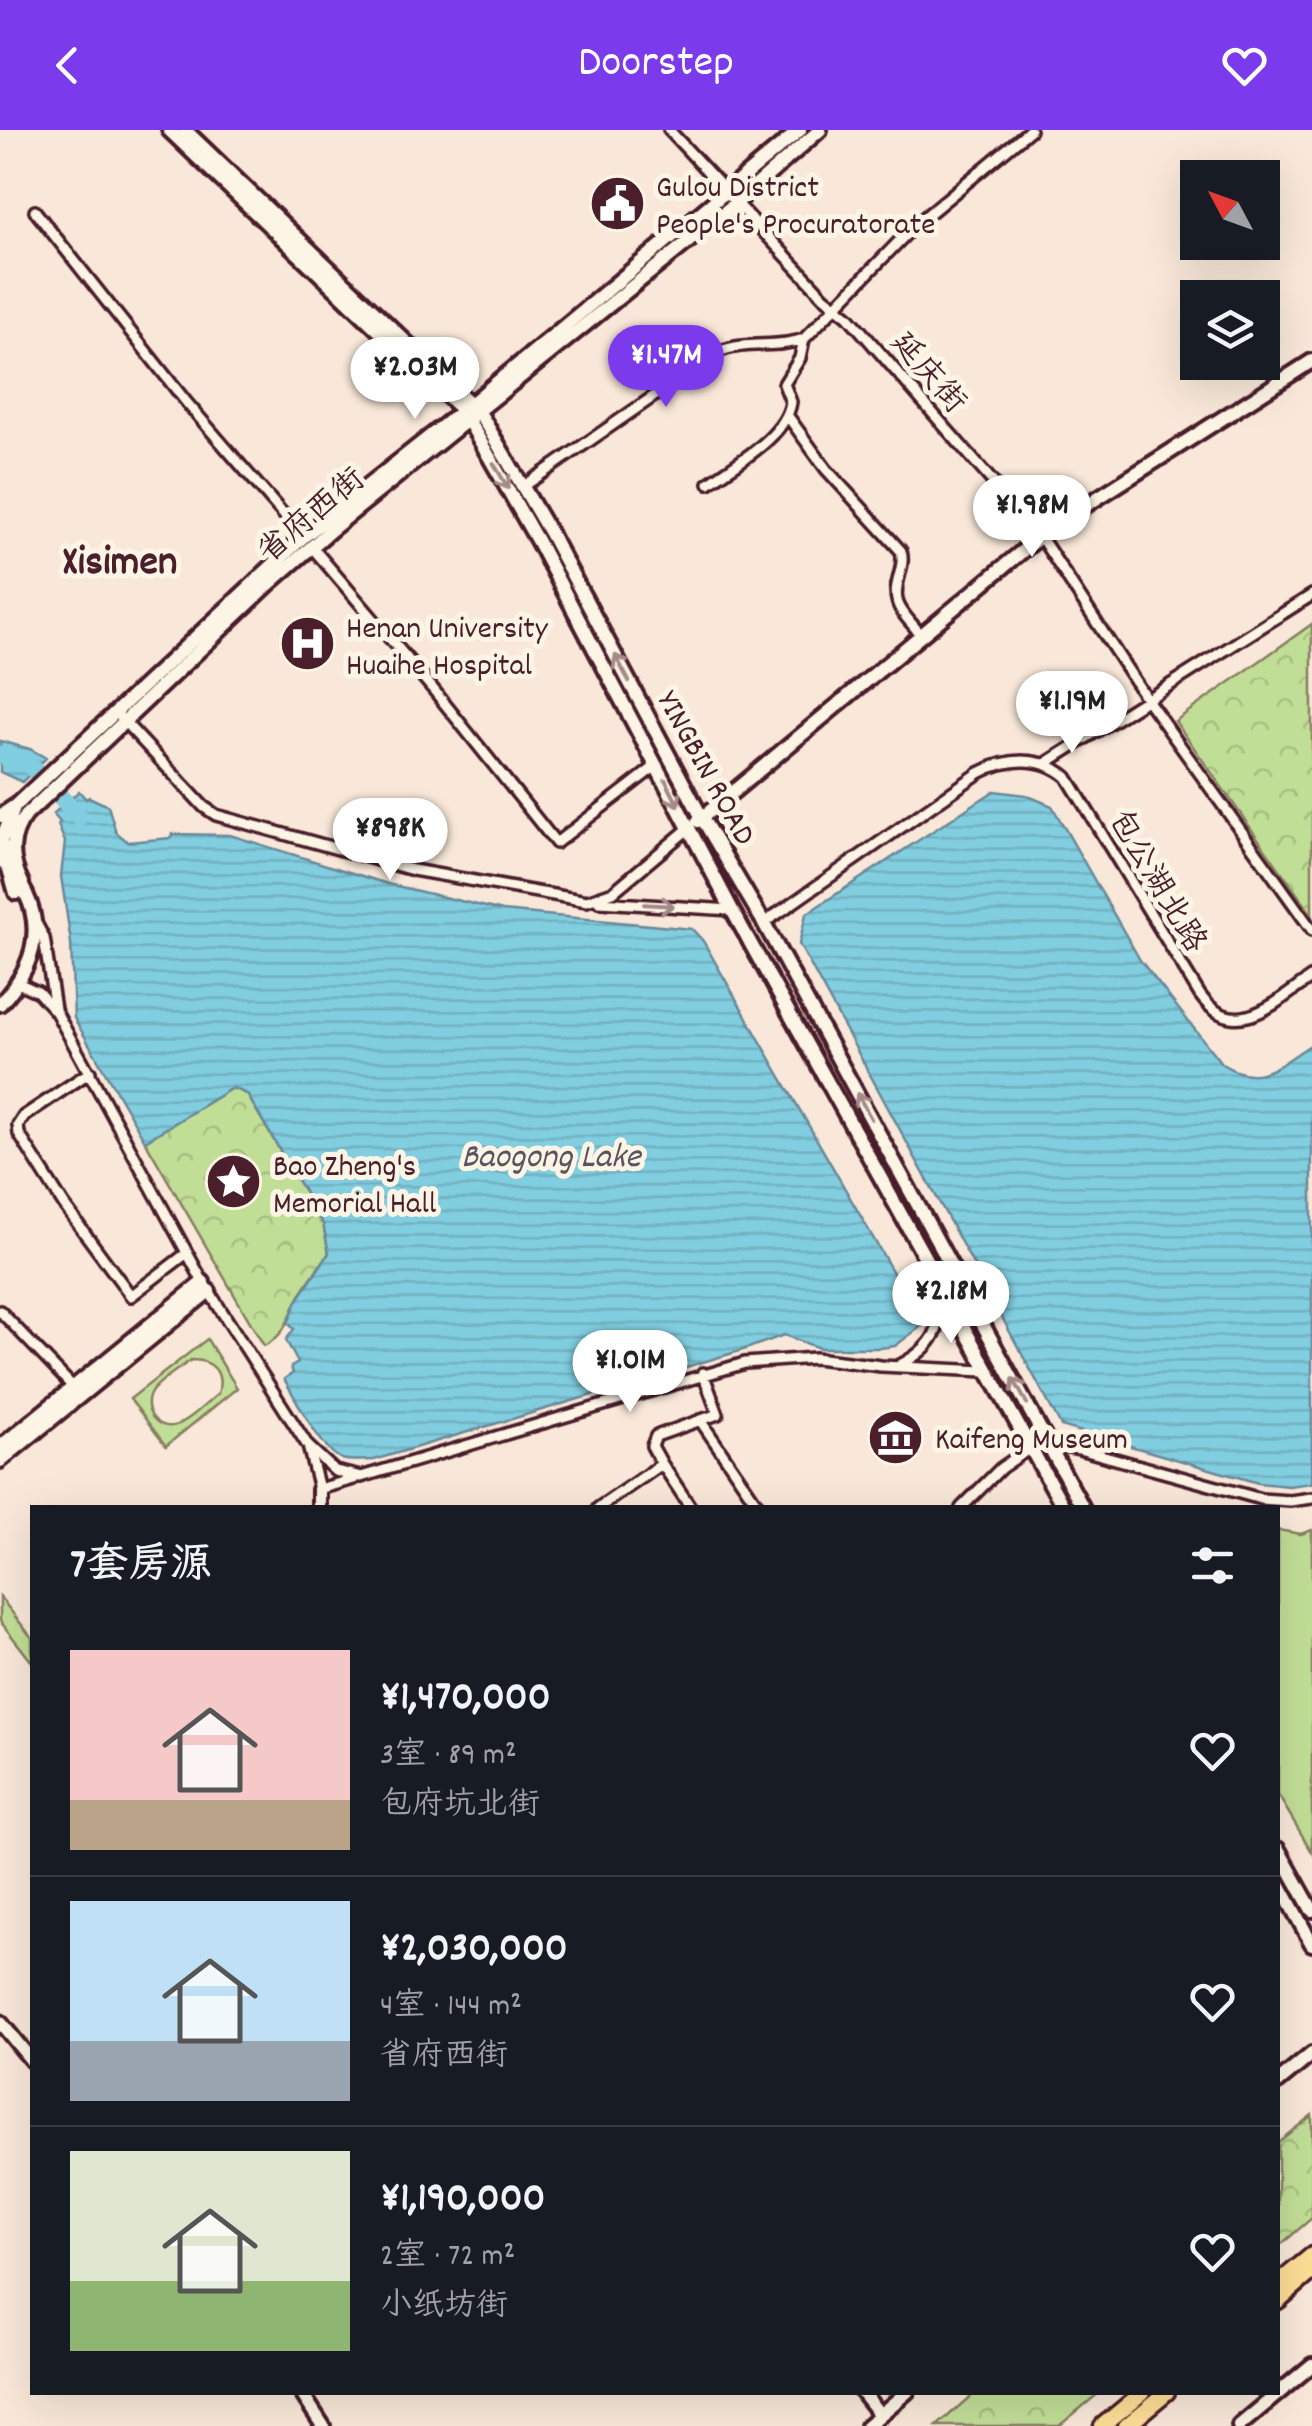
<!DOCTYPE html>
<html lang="zh">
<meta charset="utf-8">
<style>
body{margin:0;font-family:Dekko,"LXGW WenKai TC",sans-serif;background:#242831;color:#f1f3f6;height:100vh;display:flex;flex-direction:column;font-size:38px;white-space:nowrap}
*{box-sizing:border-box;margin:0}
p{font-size:32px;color:#9ea1a6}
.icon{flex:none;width:55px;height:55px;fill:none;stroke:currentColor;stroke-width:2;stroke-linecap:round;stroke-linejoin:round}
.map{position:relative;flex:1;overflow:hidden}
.side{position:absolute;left:30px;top:1375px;width:1250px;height:890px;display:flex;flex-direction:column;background:#171b24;border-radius:0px;box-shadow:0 10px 40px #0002}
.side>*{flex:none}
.needle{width:65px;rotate:311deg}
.controls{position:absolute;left:1180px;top:30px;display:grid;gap:20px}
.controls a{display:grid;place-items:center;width:100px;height:100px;border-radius:0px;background:#171b24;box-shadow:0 10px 40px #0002;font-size:50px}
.price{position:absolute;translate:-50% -85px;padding:0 22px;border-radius:35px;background:#fff;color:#222;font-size:32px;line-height:65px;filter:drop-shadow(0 2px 5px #0008)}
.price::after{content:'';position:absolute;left:50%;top:60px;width:30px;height:22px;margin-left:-15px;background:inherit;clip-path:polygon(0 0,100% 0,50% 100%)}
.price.active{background:#7c3aed;color:#fff}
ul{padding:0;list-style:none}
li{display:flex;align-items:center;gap:30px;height:250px;padding:0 40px}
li+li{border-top:2px solid #363941}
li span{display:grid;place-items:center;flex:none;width:280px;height:200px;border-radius:0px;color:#555}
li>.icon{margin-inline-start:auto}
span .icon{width:120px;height:120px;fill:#fffc;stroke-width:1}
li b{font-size:42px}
h2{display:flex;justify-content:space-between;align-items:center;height:120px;padding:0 40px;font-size:42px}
header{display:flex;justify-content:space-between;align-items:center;height:130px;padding:0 40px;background:#7c3aed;color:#fff;font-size:45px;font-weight:600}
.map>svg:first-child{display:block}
</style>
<header><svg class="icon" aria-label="back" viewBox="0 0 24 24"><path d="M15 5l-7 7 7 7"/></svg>Doorstep<svg class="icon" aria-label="heart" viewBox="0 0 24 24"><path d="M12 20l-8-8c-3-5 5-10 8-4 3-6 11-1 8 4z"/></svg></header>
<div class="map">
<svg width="1312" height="2296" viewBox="0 0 1312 2296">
<defs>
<pattern id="park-crowns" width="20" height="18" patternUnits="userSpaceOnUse" patternTransform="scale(2.5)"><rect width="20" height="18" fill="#c1de96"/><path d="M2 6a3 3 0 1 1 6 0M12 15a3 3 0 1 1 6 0" fill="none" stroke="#a7be81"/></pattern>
<pattern id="water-rules" width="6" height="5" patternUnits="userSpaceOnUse" patternTransform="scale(2.5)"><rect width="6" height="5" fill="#81cee0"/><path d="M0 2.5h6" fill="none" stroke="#71b0c0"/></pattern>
</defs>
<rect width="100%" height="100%" fill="#f9e8d9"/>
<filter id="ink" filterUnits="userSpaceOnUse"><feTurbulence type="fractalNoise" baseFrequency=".01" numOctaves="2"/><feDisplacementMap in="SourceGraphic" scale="20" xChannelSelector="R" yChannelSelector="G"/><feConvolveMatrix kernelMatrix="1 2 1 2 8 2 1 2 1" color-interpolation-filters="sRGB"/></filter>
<g filter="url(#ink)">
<path fill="#c1de96" stroke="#867e60" stroke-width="2.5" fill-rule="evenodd" d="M207,1209L237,1258L166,1316L130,1269ZM191,1230C213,1230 224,1242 218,1264C206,1273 193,1288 179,1294C159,1304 139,1279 152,1261C161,1249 179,1239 191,1230Z
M1278,1400L1301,1404L1312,1400V1722L1278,1665Z
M0,1467L32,1508V1532L0,1491Z"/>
<path fill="url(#park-crowns)" stroke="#867e60" stroke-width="2.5" d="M1312,494V785L1175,591Z
M232,958L247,964L323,1094L329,1123C319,1138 305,1154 297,1171C288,1190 285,1205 264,1216L145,1011Z
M1312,1985V2088L1278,2117V2012Z
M975,2262L1099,2263L1059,2296H937Z"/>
<path fill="url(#water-rules)" stroke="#6b8898" stroke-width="2.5" d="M0,611L30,619L46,628L22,652L0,642Z
M79,661L86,669L89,667L108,676L116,702L128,712L171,708L172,704L230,705L388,754L503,781L692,799L703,811L923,1195L895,1216L880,1218H819L784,1205L743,1220L374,1330C365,1330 351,1332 342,1329C321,1321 296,1268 284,1249L293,1243L291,1237L298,1233L286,1210L294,1199L288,1193L297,1171L329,1123L323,1094L247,964L232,958L145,1011L74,888L71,813L61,746L65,712L58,695L60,692L53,684Z
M994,661L1026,665L1052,676L1140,830L1222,934C1260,958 1278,935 1312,914V1353L1289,1356L1258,1353L1061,1296L799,814L806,784Z"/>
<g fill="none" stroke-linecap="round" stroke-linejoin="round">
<path stroke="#81cee0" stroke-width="18" d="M0,625L24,629L79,687"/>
<defs>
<path id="street" d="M669,0L824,167L848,186L1040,406L1146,568L1312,800
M35,81L187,273L303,407
M787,285L826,339L901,421C906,437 893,453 897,470C899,482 913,494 920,504
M709,353C736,333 786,307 791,272L784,254L800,228L804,209
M524,356L718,222C746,210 776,219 804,209L914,96L1030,0
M311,416L433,559L556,713L657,635
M121,588L204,677L216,685L413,740L587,771L613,762L688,699
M1045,634L1312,465
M599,772L732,780
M36,793L44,808L55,879
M764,793L979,643C1007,628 1041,625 1067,647L1200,865C1235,914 1277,871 1312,847
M18,853L38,862L56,882L203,1152L308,1316L319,1359L354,1349
M90,942L24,986L18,995L19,1004L64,1075L131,1166L187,1123
M0,1181L74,1258
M900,1235C936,1216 942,1198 941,1159
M700,1290L760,1378
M308,1316L335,1341L361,1347L745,1233L815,1228L881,1236L985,1241
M662,1334L691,1378
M598,1378L662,1334L652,1316L656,1306L718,1284L703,1243
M961,1378L1001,1338L1030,1318L1046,1313L1079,1319L1261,1369L1290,1371L1312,1368"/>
<path id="secondary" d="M169,0L463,281L538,412L732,780L1064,1378
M185,0L479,282L550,403L702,688L764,793L1083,1378
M14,678L1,711L16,763
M0,686L15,676L303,407L472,273L800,0
M698,691L1049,399L1312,231
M0,728C47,776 45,826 0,874
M22,753C10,729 9,707 26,685L268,455L332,399L736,73L820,0
M0,1317L203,1152
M0,1331L209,1161
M319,1359V1378
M1278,1719L1312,1780
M1278,1752L1312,1814
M0,1892L32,1931
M1278,1952L1312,1924
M301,2262L323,2296
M862,2262L880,2285
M867,2296L907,2262
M1239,2296L1312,2235"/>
<path id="primary" d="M1278,2153L1312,2125
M1278,2171L1312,2142
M1102,2296L1143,2262
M1126,2296L1167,2262"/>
</defs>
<use href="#street" stroke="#4a1f2b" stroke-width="16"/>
<use href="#secondary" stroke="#4a1f2b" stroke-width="20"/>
<use href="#primary" stroke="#4a1f2b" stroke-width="21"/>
<use href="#street" stroke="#fcf5e5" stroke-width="9"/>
<use href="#secondary" stroke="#fcf5e5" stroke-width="12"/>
<use href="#primary" stroke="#fdde96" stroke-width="14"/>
</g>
<defs><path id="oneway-shaft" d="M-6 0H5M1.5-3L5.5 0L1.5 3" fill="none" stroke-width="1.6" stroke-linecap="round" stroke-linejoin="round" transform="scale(2.5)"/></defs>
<g stroke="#a38a88">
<use href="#oneway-shaft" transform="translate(501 346) rotate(60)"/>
<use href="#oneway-shaft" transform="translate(622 538) rotate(-118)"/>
<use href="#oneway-shaft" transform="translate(672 663) rotate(63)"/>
<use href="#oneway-shaft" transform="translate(659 775) rotate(3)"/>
<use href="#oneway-shaft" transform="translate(864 976) rotate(-119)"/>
<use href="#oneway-shaft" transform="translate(1020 1261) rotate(-119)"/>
</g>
</g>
<defs>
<symbol id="civic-disc" viewBox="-11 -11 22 22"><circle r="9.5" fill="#4a1f2b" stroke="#fcf5e5"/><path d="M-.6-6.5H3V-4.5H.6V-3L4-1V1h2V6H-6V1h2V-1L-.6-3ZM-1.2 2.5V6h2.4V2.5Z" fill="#fff"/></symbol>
<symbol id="hospital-disc" viewBox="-11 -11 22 22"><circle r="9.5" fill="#4a1f2b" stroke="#fcf5e5"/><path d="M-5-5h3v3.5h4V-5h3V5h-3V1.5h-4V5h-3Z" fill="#fff"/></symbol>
<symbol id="sight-disc" viewBox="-11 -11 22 22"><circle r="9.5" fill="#4a1f2b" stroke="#fcf5e5"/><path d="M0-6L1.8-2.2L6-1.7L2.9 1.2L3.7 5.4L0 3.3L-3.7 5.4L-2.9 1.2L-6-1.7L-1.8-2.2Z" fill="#fff"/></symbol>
<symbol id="museum-disc" viewBox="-11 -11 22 22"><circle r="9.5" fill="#4a1f2b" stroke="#fcf5e5"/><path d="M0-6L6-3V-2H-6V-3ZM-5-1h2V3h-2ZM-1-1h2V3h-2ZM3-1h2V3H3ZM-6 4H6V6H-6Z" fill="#fff"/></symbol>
</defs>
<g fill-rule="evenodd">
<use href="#civic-disc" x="586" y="42" width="63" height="63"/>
<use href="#hospital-disc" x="276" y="482" width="63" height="63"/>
<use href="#sight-disc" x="202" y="1020" width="63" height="63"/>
<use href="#museum-disc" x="864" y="1276" width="63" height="63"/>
</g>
<g text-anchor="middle" stroke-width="10" stroke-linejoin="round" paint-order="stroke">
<g font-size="32" fill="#4a1f2b" stroke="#fcf5e5" text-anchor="start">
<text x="656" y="66">Gulou District<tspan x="656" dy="37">People's Procuratorate</tspan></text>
<text x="346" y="507">Henan University<tspan x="346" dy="37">Huaihe Hospital</tspan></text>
<text x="273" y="1045">Bao Zheng's<tspan x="273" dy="37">Memorial Hall</tspan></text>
<text x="935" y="1318">Kaifeng Museum</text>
</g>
<g font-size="32" fill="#4a1f2b" stroke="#fcf5e5">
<text transform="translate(930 241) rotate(49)" y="11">延庆街</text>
<text transform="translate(310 384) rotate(-40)" y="11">省府西街</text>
<text transform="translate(708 637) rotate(61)" y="11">YINGBIN ROAD</text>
<text transform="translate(1159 750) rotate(59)" y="11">包公湖北路</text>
</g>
<g font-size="35" font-style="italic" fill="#5a5461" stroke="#fcf5e5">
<text x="551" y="1036">Baogong Lake</text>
</g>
<g font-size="42" font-weight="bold" fill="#4a1f2b" stroke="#fcf5e5">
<text x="120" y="443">Xisimen</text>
</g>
</g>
</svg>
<div class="controls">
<a><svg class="needle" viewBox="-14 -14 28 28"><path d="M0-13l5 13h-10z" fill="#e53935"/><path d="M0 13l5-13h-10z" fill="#9ea1a6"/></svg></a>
<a><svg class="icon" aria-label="layers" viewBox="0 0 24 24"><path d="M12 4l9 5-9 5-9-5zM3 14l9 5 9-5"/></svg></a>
</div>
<b class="price active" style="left:666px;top:280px">¥1.47M</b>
<b class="price" style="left:415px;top:292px">¥2.03M</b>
<b class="price" style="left:1032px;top:430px">¥1.98M</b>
<b class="price" style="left:1072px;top:626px">¥1.19M</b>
<b class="price" style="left:390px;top:753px">¥898K</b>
<b class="price" style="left:951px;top:1216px">¥2.18M</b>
<b class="price" style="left:630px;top:1285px">¥1.01M</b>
<section class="side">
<h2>7套房源<svg class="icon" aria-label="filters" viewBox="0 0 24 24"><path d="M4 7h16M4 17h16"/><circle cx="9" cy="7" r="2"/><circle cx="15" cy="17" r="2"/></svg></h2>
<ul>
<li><span style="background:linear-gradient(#f6c9c9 75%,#b9a48a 0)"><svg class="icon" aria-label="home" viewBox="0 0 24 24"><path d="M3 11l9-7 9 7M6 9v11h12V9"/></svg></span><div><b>¥1,470,000</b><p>3室 · 89 m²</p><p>包府坑北街</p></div><svg class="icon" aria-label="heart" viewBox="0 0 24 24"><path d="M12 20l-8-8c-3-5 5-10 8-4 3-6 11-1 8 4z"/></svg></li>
<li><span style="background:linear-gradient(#bfe0f5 70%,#9aa5b1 0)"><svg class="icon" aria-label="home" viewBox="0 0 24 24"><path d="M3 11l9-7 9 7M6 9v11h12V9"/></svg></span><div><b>¥2,030,000</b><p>4室 · 144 m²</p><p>省府西街</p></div><svg class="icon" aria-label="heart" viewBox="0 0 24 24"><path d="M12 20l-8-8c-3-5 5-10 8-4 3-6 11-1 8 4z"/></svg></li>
<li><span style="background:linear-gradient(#dfe7d0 65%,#8fb573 0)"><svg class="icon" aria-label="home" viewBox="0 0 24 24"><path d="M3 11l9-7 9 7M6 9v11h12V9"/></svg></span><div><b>¥1,190,000</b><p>2室 · 72 m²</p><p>小纸坊街</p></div><svg class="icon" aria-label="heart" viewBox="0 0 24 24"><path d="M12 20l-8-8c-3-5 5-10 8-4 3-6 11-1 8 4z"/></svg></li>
</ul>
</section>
</div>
